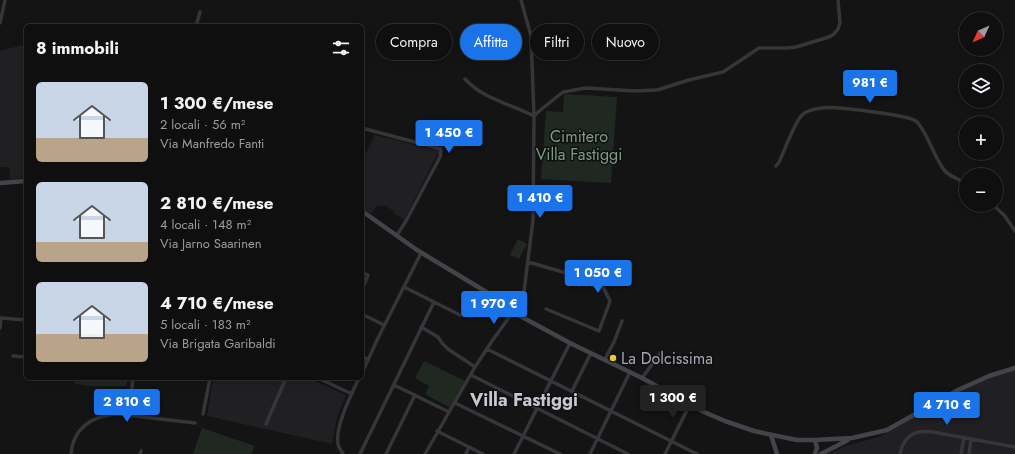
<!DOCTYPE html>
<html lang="it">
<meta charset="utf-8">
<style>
body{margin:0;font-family:Jost,sans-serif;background:#1d1d1e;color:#f1f3f6;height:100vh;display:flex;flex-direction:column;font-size:15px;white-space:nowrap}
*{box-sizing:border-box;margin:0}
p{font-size:13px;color:#9b9c9f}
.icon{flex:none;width:22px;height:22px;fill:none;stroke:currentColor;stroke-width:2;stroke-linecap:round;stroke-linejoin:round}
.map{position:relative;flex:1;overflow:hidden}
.side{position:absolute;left:24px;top:24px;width:340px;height:356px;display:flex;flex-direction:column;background:#0f0f10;border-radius:6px;box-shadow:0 2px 10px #0003,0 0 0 1px #2f2f30}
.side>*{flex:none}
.top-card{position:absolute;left:376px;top:24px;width:380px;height:36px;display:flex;gap:8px}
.needle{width:26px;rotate:225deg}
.fabs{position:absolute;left:959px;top:12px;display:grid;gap:8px}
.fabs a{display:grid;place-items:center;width:44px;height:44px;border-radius:50%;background:#0f0f10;box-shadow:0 2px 10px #0003,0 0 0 1px #2f2f30;font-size:20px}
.price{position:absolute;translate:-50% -34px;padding:0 9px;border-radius:4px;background:#1a73e8;color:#fff;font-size:13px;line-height:26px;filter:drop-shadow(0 1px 2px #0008)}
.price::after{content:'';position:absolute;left:50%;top:24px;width:12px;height:9px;margin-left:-6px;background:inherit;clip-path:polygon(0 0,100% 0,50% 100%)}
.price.on{background:#222;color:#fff}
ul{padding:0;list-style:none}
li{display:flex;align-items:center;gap:12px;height:100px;padding:0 12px}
li span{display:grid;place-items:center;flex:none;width:112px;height:80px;border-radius:6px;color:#555}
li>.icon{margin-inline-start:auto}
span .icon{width:48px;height:48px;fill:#fffc;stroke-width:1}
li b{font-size:17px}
h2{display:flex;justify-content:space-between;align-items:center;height:48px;padding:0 12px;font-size:17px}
.pill{padding:0 14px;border-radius:18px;background:#0f0f10;box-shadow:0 2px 10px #0003,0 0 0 1px #2f2f30;font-size:14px;line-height:36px}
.pill.on{background:#1a73e8;color:#fff}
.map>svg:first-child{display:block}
</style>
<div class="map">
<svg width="1015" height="454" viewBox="0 0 1015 454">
<rect width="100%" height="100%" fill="#141415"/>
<path fill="#202022" d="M26,44V178L10,179L9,167H0V51Z
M375,135L439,151L404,220L393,213L394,211L384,205L382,207L377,205L371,214L362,208V161Z
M1015,369V454H828L845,446L879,437L959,391L989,377Z
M213,378H308L346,395L337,417L332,444L207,416Z"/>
<path fill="#202822" d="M564,94L617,97L611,183L541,179L546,111L563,112Z
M518,239L527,244L519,259L510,255Z
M424,361L465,381L450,408L425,394L429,386L415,378Z
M76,378H128L126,386H91L75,384Z
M202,428L255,446L251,454H193Z"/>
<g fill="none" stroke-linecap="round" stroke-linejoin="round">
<path stroke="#35353a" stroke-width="3.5" d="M0,23L5,0
M196,26L200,12
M465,79C483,99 511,104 534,116
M534,116L538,112L563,92L586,88L635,91L657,90L689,80L723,72L759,48H787L796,47L829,37L834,34L838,29L840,23L838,0
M362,128L441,149L440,157L406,221L397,235
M776,166L779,162C785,150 794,123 802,115C807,110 815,109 822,108C833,106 908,115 916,121C927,131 934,158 945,171C950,177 960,179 966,184
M993,205L1004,215L1015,231
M528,262L601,283L610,301L599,331L546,309
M362,272L368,275L362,290
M404,287L460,315
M362,314L384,325
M421,327L438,337L442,343L448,349L475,367
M0,328L1,318L26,320
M487,349L697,454
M13,356L26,357
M362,356L368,360
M605,359L614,342L622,321
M362,373L378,338L421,253
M471,375L628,454
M318,378L352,394
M642,378L661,352
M394,385L449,412
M572,391L591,353
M455,403L560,454
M203,414L210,378
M129,415L133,378
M266,424L286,378
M437,431L483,454
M71,454C73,428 93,415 118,414L195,423
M140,454L141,451
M343,454C341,450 338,447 338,443C335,426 352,393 359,378
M360,454L434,302
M386,454L415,395
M425,454L475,367L492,341L519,304L524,291L533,220L534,116L531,36L521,0
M466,454L469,447
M514,454L570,343
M590,454L630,372
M665,454L690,404
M900,454C904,435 915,430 933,432L1015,447
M961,454L964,437
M969,454L971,439"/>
<path stroke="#43434a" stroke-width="4.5" d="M0,183L26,181
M362,211L417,250L493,296L520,316L570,343L642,378L704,412L725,421L754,431L797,440H815L852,438L887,430L958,390L989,376L1015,368
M771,435L777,454
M815,440L817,448L815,454
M821,454L848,440"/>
</g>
<circle fill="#eac837" stroke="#0f0f10" stroke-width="1.5" cx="613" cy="358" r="4"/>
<g text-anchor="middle" stroke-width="3" stroke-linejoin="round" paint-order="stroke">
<g font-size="16" fill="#7d9f84" stroke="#0f0f10">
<text x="579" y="142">Cimitero<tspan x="579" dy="18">Villa Fastiggi</tspan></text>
</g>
<g font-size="16" fill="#a6a8b5" stroke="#0f0f10" text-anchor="start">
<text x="621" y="364">La Dolcissima</text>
</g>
<g font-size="18" font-weight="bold" fill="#c6c8d1" stroke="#0f0f10">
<text x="524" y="406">Villa Fastiggi</text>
</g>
</g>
</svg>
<div class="fabs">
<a><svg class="needle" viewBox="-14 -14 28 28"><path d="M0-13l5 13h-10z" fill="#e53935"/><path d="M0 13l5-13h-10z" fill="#9b9c9f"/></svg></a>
<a><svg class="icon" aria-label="layers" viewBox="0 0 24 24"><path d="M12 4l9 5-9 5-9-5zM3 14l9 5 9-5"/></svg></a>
<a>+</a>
<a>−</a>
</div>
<b class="price" style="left:870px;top:104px">981 €</b>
<b class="price" style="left:449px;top:154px">1 450 €</b>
<b class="price" style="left:540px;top:219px">1 410 €</b>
<b class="price" style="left:598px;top:294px">1 050 €</b>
<b class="price" style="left:494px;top:325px">1 970 €</b>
<b class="price on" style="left:673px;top:419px">1 300 €</b>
<b class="price" style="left:127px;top:423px">2 810 €</b>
<b class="price" style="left:947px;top:426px">4 710 €</b>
<div class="top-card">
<a class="pill">Compra</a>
<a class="pill on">Affitta</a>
<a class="pill">Filtri</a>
<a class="pill">Nuovo</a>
</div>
<section class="side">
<h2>8 immobili<svg class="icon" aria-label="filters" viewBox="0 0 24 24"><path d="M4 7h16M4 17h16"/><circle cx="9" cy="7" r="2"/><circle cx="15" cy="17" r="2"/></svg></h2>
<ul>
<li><span style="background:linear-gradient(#c9d6e8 70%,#b9a48a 0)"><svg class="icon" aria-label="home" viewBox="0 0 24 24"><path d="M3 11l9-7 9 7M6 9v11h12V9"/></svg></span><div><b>1 300 €/mese</b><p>2 locali · 56 m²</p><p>Via Manfredo Fanti</p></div></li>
<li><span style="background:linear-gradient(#c9d6e8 75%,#b9a48a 0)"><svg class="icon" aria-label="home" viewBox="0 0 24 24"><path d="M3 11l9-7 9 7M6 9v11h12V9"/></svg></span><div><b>2 810 €/mese</b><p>4 locali · 148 m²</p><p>Via Jarno Saarinen</p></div></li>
<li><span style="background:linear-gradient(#c9d6e8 65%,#b9a48a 0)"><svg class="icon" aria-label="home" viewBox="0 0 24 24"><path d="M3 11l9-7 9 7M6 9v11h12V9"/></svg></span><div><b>4 710 €/mese</b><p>5 locali · 183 m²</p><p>Via Brigata Garibaldi</p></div></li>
</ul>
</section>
</div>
